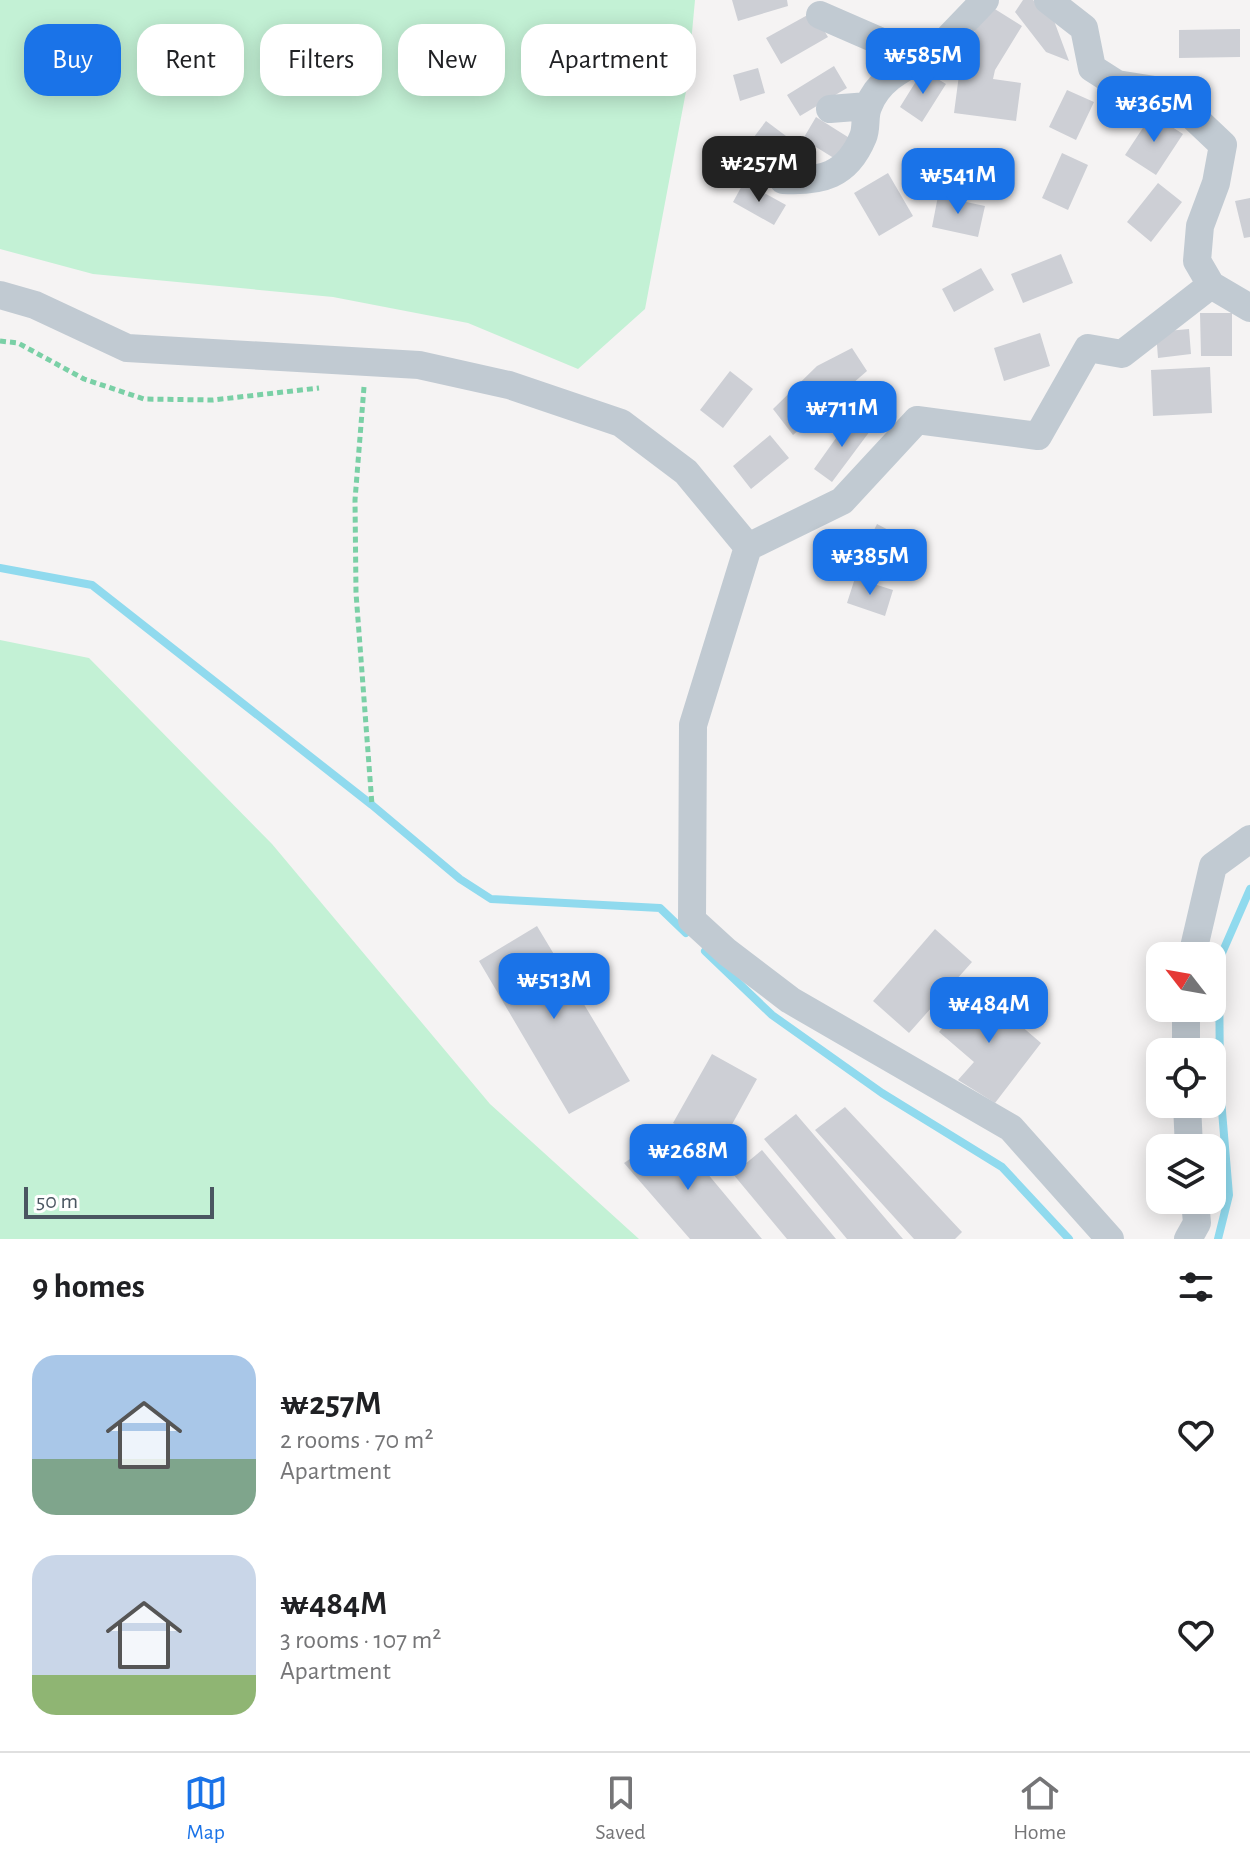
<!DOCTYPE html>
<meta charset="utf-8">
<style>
body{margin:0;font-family:"Alegreya Sans",sans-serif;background:#f6f6f6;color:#202124;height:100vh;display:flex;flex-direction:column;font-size:30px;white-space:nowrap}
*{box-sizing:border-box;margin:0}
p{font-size:26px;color:#757577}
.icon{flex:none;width:44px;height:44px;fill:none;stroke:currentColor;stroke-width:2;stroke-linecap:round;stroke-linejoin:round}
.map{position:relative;height:1239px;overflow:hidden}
.side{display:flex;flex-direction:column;background:#fff;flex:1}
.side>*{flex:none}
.hud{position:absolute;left:24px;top:24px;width:800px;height:72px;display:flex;gap:16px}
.needle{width:52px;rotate:301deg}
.fabs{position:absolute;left:1146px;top:942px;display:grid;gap:16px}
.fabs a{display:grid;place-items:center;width:80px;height:80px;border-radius:16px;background:#fff;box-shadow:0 4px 20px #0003;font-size:40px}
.scale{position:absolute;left:24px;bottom:20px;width:190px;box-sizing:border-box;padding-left:8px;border:4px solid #4a5661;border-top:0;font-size:22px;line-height:28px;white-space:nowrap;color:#4a5661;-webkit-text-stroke:6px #fff;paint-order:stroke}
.price{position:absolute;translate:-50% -68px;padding:0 18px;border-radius:16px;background:#1a73e8;color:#fff;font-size:26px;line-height:52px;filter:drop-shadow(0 2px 4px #0008)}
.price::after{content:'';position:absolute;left:50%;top:48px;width:24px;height:18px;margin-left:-12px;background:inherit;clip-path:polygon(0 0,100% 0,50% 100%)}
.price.selected{background:#222;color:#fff}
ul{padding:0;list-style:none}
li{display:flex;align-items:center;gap:24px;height:200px;padding:0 32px}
li span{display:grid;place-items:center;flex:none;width:224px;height:160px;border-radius:24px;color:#555}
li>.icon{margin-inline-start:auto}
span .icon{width:96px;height:96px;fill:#fffc;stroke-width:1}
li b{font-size:34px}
h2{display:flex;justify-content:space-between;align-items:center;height:96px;padding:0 32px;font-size:34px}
.pill{padding:0 28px;border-radius:24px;background:#fff;box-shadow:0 4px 20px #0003;font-size:28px;line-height:72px}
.pill.selected{background:#1a73e8;color:#fff}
.dock{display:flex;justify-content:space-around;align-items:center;height:112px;border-top:2px solid #e0e0e0;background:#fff;font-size:22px;color:#757577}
.dock a{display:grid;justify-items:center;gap:4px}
.dock .selected{color:#1a73e8}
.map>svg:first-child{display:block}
</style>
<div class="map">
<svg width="1250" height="1239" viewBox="0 0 1250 1239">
<rect width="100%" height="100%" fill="#f5f3f3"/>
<path fill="#c3f1d5" d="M0,0H695L687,86L645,309L578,369L468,323L333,297L93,274L0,249Z
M0,640L89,658L272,844L490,1104L639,1239H0Z"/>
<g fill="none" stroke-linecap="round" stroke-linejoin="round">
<path stroke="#90daee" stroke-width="8" d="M0,568L92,585L372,805L460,879L491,899L660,908L686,933
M705,951L772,1015L882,1093L1002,1167L1069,1239
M1218,1239L1229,1195L1220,1087L1219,960L1250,889"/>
</g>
<path fill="#cdcfd5" d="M732,0H787L788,6L738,21Z
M1023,0H1033L1053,18L1069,61L1046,52L1015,12Z
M990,6L1022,26L995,70L993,79L1021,83L1016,121L954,113L962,52Z
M813,12L828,37L781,64L766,38Z
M1240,29V57L1179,58V30Z
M834,66L847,88L800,116L787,95Z
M758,68L765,93L740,101L733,75Z
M923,70L946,84L922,122L900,107Z
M1067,90L1094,102L1076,140L1049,127Z
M1152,114L1183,134L1156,175L1125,155Z
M816,117L851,139L837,160L803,139Z
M766,121L790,139L762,177L738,158Z
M1062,153L1088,165L1068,210L1042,198Z
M888,173L913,216L879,236L854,193Z
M744,182L786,205L774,225L733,202Z
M1158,183L1182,202L1151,242L1127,222Z
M938,196L985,206L978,237L932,227Z
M1250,198V237L1244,238L1235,201Z
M1061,254L1073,283L1023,303L1011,274Z
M981,268L994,290L954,312L942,289Z
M1200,313H1232V356H1201Z
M1189,329L1191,354L1158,358L1156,332Z
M1040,333L1050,366L1004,381L994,348Z
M852,348L867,371L793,435L773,409L817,366Z
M1210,367L1212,413L1153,416L1151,370Z
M730,371L753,389L723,428L700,410Z
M851,417L870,431L832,482L814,469Z
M770,435L789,458L751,489L733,466Z
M877,524L902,537L881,579L856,566Z
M855,578L893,590L885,616L847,603Z
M537,926L630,1081L569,1114L479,961Z
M935,929L972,962L909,1033L873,1001Z
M977,988L1041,1043L995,1103L958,1080L974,1062L939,1032Z
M712,1054L757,1079L719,1148L673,1123Z
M845,1107L962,1232L955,1239H914L815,1130Z
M796,1114L903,1239H847L764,1139Z
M672,1131L762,1239H690L624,1163Z
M762,1150L836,1239H787L733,1174Z"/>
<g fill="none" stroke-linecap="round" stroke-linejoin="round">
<path stroke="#7ad0a6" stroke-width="5" stroke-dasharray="6 4" stroke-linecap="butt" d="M0,341L18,343L84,379L144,399L213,400L319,388
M364,387L355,500L356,593L372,805"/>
<path stroke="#c1cad2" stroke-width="28" d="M1048,0L1084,28L1092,68L1117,84L1167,92L1223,145L1216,183L1200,226L1197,261L1211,285L1250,308
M820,15L921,59L940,47L985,0
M830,109L868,106
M783,180C821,182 847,176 863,137C867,128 864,116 868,107C877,82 900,69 921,59
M0,295L35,305L127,348L419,365L509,385L621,423L686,472L748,547
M1192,956L1213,866L1250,839
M1186,1008V1052
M1187,1104L1189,1148
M1110,1239L1011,1128L790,1000L727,952L692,920L693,725L748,547L842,501L917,420L1038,436L1088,348L1122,354L1211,285
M1188,1239L1197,1223L1195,1200"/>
</g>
</svg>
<div class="fabs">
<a><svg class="needle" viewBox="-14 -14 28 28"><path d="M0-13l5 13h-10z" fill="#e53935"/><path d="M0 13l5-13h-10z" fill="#757577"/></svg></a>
<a><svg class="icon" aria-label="locate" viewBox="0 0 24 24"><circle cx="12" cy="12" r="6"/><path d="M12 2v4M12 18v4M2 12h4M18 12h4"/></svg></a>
<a><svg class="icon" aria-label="layers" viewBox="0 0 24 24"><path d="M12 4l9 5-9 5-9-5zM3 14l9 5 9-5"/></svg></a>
</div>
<div class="scale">50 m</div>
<b class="price" style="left:923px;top:96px">₩585M</b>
<b class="price" style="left:1154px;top:144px">₩365M</b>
<b class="price selected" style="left:759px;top:204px">₩257M</b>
<b class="price" style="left:958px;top:216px">₩541M</b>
<b class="price" style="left:842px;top:449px">₩711M</b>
<b class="price" style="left:870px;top:597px">₩385M</b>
<b class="price" style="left:554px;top:1021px">₩513M</b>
<b class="price" style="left:989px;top:1045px">₩484M</b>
<b class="price" style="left:688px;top:1192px">₩268M</b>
<div class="hud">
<a class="pill selected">Buy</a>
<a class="pill">Rent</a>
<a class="pill">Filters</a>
<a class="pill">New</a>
<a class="pill">Apartment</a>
</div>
</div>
<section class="side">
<h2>9 homes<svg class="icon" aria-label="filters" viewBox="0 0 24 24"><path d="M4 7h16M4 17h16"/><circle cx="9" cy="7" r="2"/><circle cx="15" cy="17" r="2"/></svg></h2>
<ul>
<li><span style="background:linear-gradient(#a9c7e8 65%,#7fa58c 0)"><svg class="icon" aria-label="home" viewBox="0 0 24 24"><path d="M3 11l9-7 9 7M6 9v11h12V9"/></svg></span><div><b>₩257M</b><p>2 rooms · 70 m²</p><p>Apartment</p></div><svg class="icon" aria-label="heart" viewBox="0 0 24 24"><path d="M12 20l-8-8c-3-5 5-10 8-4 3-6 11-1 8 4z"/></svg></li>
<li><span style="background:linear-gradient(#c9d6e8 75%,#8fb573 0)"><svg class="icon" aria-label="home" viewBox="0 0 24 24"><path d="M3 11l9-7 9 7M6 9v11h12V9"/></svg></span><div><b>₩484M</b><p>3 rooms · 107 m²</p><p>Apartment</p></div><svg class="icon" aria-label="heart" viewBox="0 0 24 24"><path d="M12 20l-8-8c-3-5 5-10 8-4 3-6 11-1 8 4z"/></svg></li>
</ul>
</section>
<nav class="dock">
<a class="selected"><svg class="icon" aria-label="map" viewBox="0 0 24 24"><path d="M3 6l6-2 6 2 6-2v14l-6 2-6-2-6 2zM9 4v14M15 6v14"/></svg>Map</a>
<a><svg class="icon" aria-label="saved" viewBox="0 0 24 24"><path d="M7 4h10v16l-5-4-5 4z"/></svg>Saved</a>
<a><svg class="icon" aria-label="home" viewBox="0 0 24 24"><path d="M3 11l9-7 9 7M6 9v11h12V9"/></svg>Home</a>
</nav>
